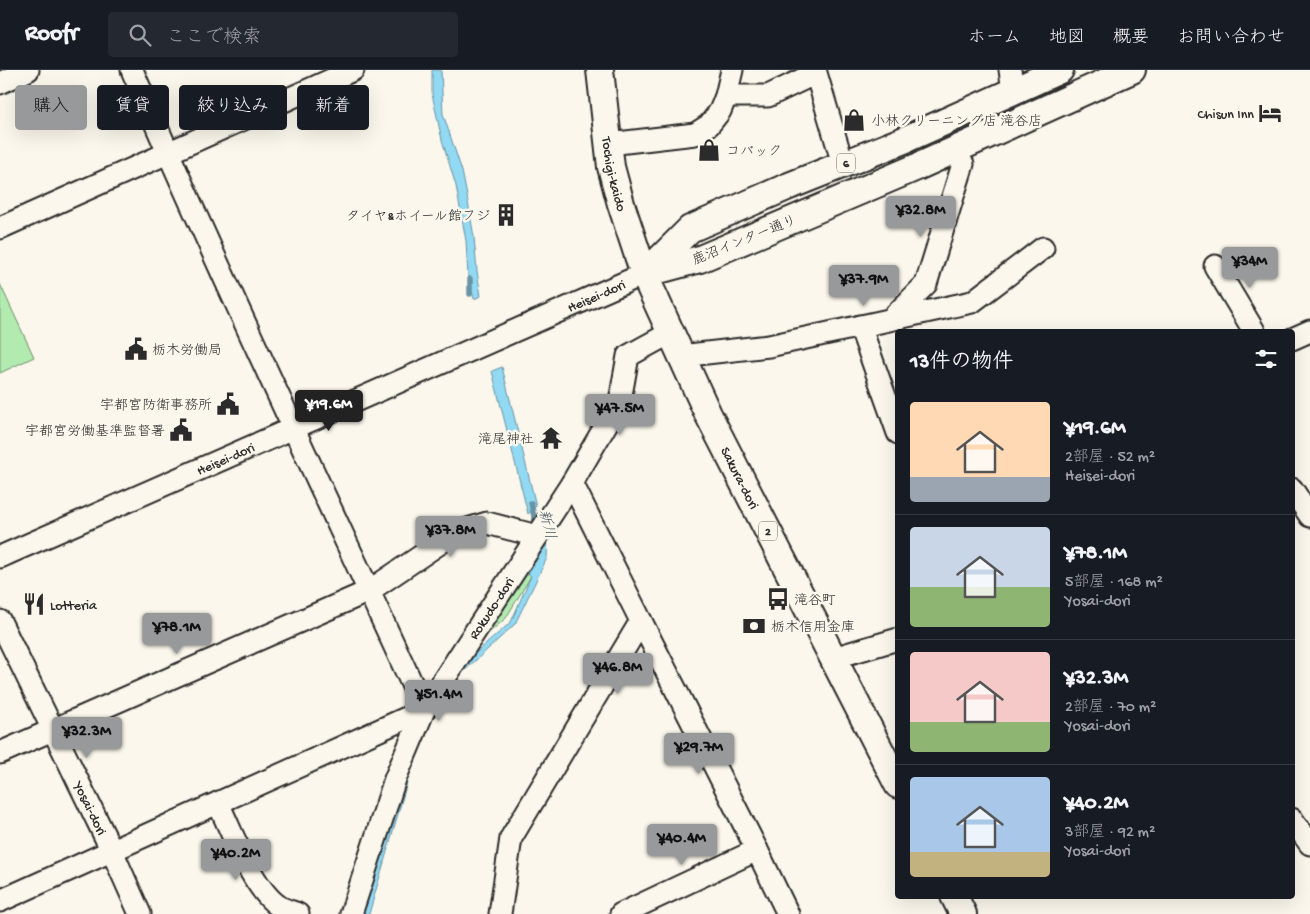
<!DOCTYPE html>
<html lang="ja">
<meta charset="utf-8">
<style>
body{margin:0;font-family:"Gochi Hand","Klee One",sans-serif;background:#242831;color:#f1f3f6;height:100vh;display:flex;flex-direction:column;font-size:19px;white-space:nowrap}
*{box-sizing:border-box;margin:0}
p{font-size:16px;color:#9ea1a6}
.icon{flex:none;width:28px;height:28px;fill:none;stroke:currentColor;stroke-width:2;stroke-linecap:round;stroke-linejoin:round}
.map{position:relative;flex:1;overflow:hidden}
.details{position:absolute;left:895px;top:259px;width:400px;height:570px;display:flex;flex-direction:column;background:#171b24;border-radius:5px;box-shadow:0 5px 20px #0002}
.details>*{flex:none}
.banner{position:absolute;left:15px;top:15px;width:475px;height:45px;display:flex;gap:10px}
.price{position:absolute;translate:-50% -42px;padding:0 11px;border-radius:5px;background:#98999b;color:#111;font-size:16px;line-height:32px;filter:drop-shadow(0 1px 2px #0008)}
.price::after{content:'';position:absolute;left:50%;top:30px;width:15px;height:11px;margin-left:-8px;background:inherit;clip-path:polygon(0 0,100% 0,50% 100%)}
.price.active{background:#222;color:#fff}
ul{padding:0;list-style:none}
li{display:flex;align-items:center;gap:15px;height:125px;padding:0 15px}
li+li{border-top:1px solid #363941}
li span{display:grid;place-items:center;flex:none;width:140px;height:100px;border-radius:5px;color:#555}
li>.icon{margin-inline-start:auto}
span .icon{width:60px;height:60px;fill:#fffc;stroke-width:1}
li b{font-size:21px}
h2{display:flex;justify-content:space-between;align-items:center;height:60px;padding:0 15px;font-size:21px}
.chip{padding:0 18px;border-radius:5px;background:#171b24;box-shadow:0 5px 20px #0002;font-size:18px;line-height:45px}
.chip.active{background:#98999b;color:#111}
header{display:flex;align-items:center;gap:30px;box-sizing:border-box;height:70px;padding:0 25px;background:#171b24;border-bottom:1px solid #363941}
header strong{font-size:24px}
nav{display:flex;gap:28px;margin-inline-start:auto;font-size:18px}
.search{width:350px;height:45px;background:#242831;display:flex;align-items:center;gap:12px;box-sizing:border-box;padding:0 18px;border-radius:5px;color:#9ea1a6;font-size:19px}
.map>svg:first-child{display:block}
</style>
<header>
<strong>Roofr</strong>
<div class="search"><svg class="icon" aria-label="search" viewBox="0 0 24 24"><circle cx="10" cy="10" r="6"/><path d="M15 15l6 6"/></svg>ここで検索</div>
<nav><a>ホーム</a><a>地図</a><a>概要</a><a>お問い合わせ</a></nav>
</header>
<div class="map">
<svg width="1310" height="844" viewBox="0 0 1310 844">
<rect width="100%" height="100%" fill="#fbf7ec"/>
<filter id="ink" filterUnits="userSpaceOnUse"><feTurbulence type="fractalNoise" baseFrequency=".02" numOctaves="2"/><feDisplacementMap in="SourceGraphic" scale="10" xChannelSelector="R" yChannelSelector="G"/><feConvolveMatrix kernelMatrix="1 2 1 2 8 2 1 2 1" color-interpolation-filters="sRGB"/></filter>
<g filter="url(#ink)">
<path fill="#b2ebaf" stroke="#6e8b6d" d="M0,214L34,287L0,303Z
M527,495L531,506L506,548L469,580Z"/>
<path fill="#92d9f3" stroke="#6993a3" d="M432,0H441L443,44L462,101L467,126L474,167L477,201L481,226L474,229L468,206L466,171L456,116L442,70L432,24Z
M502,297L536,436L528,444L492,301Z
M548,464L547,488L515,554L449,615L434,643L415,685L369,844H363L409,686L444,611L511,552L531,506L527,502V495Z"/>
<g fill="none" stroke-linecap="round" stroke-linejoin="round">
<path stroke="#6993a3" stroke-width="5.5" d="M470,209V224
M531,433L536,456"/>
<defs>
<g id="minor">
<path d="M1010,0L1013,21"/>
<path d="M0,13L28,0"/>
<path d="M726,26H768L816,3L843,94"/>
<path d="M609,74L695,64L709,55L720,41L726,26L732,0"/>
<path d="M0,158L353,0"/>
<path d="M1215,196L1254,261"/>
<path d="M891,249L926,214L963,94"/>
<path d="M860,256L898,363"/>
<path d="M1292,269L1310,261"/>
<path d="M680,286L769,276L972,232L1043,178"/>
<path d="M1292,419L1310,446"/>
<path id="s1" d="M0,487L644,204"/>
<path id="s2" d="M0,551L112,781L140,844"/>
<path d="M641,551L757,780L788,844"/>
<path d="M833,588L898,569"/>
<path d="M0,683L369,521L455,463L487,453L537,466"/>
<path d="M218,733C232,762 253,820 280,837C285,840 293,842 298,844"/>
<path d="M1292,749L1310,774"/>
<path d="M0,831L424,640C326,427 225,215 132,0"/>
<path id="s3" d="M351,844L395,709L424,640L572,413L620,331L628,286L670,263"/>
<path d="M500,844L511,768L641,551L572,413"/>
<path d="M621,844L757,780"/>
</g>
<g id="major">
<path id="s4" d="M600,0L611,97L621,134L644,204L708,344L898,715"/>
<path d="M644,204L700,189L917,97L1132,0"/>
<path d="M645,204L690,159L789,116L904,70L1060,0"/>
<path d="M954,826L963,844"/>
</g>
</defs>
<use href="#minor" stroke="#2b2b2b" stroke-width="25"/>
<use href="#major" stroke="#2b2b2b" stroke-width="30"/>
<use href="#minor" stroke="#fbf7ec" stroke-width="21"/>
<use href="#major" stroke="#fbf7ec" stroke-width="26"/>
</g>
</g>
<defs>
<symbol id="hotel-bare" viewBox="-9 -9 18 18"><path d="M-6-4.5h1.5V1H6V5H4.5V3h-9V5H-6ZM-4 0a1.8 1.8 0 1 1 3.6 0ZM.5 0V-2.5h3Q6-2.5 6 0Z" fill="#2b2b2b" stroke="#fbf7ec" stroke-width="2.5" paint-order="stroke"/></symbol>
<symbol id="shop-bare" viewBox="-9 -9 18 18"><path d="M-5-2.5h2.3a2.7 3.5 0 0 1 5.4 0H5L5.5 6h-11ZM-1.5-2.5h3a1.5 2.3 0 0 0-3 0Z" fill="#2b2b2b" stroke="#fbf7ec" stroke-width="2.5" paint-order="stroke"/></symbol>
<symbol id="building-bare" viewBox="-9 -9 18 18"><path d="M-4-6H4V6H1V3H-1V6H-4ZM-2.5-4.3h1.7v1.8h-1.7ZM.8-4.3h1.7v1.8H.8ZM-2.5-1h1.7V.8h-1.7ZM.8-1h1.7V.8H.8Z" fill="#2b2b2b" stroke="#fbf7ec" stroke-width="2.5" paint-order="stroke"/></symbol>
<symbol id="civic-bare" viewBox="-9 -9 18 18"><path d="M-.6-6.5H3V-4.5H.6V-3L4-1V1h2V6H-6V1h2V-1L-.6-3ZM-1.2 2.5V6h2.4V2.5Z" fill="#2b2b2b" stroke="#fbf7ec" stroke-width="2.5" paint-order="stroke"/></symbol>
<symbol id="temple-bare" viewBox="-9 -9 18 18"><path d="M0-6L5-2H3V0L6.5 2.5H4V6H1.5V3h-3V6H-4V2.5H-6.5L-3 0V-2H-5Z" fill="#2b2b2b" stroke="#fbf7ec" stroke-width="2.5" paint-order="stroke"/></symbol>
<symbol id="bus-bare" viewBox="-9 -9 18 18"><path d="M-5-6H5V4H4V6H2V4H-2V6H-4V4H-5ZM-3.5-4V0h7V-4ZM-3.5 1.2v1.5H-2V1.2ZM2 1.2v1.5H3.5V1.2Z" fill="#2b2b2b" stroke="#fbf7ec" stroke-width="2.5" paint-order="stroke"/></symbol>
<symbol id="restaurant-bare" viewBox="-9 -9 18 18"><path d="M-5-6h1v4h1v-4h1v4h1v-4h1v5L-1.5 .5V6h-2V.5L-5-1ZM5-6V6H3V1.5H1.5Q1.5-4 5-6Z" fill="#2b2b2b" stroke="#fbf7ec" stroke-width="2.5" paint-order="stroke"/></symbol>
<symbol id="bank-bare" viewBox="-9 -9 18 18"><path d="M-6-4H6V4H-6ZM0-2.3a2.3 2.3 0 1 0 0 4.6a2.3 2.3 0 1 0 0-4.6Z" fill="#2b2b2b" stroke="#fbf7ec" stroke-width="2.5" paint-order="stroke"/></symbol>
</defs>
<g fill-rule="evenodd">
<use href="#hotel-bare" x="1254" y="27" width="32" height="32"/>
<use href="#shop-bare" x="838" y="34" width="32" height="32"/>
<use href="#shop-bare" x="693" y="64" width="32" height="32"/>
<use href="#building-bare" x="490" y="129" width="32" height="32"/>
<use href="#civic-bare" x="120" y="263" width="32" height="32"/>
<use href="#civic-bare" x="212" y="318" width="32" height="32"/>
<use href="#civic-bare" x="165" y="344" width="32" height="32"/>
<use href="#temple-bare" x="535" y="352" width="32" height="32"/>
<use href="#bus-bare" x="762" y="513" width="32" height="32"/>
<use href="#restaurant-bare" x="18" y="518" width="32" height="32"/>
<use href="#bank-bare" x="738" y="540" width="32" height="32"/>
</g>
<g text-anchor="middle" stroke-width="5" stroke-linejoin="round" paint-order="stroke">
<g fill="#fbf7ec" stroke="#696865" stroke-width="1">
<rect x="837" y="83.5" width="18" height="19" rx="4"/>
<rect x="759" y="451.5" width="18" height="19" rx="4"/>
</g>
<g font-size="12" font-weight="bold" fill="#2b2b2b">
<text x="846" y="97">6</text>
<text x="768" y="465">2</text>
</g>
<g font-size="14" fill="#2b2b2b" stroke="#fbf7ec" text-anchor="start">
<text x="1254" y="48" text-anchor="end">Chisun Inn</text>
<text x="871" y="55">小林クリーニング店 滝谷店</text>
<text x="726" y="85">コバック</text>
<text x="490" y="150" text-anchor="end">タイヤ&amp;ホイール館フジ</text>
<text x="152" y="284">栃木労働局</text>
<text x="212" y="339" text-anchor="end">宇都宮防衛事務所</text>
<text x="165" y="365" text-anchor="end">宇都宮労働基準監督署</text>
<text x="534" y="373" text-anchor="end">滝尾神社</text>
<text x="794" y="534">滝谷町</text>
<text x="50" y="539">Lotteria</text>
<text x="771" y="561">栃木信用金庫</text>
</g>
<g font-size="14" fill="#2b2b2b" stroke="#fbf7ec">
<text dy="5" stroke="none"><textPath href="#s4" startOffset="105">Tochigi-kaido</textPath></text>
<text transform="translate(744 169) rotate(-22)" y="5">鹿沼インター通り</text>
<text dy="5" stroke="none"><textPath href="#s1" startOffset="651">Heisei-dori</textPath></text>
<text dy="5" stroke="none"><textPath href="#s1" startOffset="246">Heisei-dori</textPath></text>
<text dy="5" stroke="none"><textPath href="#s4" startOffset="435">Sakura-dori</textPath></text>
<text dy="5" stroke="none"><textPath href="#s3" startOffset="339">Rokudo-dori</textPath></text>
<text dy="5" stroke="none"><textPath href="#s2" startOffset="208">Yosai-dori</textPath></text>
</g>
<g font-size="15" font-style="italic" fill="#45565d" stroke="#fbf7ec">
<text transform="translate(548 454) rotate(76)" y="5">新川</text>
</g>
</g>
</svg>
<b class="price" style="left:921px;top:168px">¥32.8M</b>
<b class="price" style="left:1250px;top:219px">¥34M</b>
<b class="price" style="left:864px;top:237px">¥37.9M</b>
<b class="price active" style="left:329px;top:362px">¥19.6M</b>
<b class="price" style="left:620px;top:366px">¥47.5M</b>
<b class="price" style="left:451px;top:488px">¥37.8M</b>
<b class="price" style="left:177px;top:585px">¥78.1M</b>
<b class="price" style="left:618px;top:625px">¥46.8M</b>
<b class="price" style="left:439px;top:652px">¥51.4M</b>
<b class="price" style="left:87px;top:689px">¥32.3M</b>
<b class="price" style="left:699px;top:705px">¥29.7M</b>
<b class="price" style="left:682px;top:796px">¥40.4M</b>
<b class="price" style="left:236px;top:811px">¥40.2M</b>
<div class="banner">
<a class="chip active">購入</a>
<a class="chip">賃貸</a>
<a class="chip">絞り込み</a>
<a class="chip">新着</a>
</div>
<section class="details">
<h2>13件の物件<svg class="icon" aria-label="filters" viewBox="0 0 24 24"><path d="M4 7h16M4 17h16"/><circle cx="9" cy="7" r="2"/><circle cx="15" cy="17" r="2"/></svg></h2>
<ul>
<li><span style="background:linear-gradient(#ffd9b3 75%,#9aa5b1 0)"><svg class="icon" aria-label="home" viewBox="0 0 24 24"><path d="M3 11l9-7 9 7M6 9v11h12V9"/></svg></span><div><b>¥19.6M</b><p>2部屋 · 52 m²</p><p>Heisei-dori</p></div></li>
<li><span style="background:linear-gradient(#c9d6e8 60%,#8fb573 0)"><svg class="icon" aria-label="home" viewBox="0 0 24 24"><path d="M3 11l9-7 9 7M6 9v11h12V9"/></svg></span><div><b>¥78.1M</b><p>5部屋 · 168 m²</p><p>Yosai-dori</p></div></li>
<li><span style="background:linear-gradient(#f6c9c9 70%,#8fb573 0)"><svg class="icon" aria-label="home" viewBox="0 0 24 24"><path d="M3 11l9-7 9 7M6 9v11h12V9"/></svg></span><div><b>¥32.3M</b><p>2部屋 · 70 m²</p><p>Yosai-dori</p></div></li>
<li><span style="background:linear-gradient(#a9c7e8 75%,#c2b280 0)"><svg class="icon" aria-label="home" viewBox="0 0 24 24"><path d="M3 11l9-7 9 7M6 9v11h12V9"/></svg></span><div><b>¥40.2M</b><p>3部屋 · 92 m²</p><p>Yosai-dori</p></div></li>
</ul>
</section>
</div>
